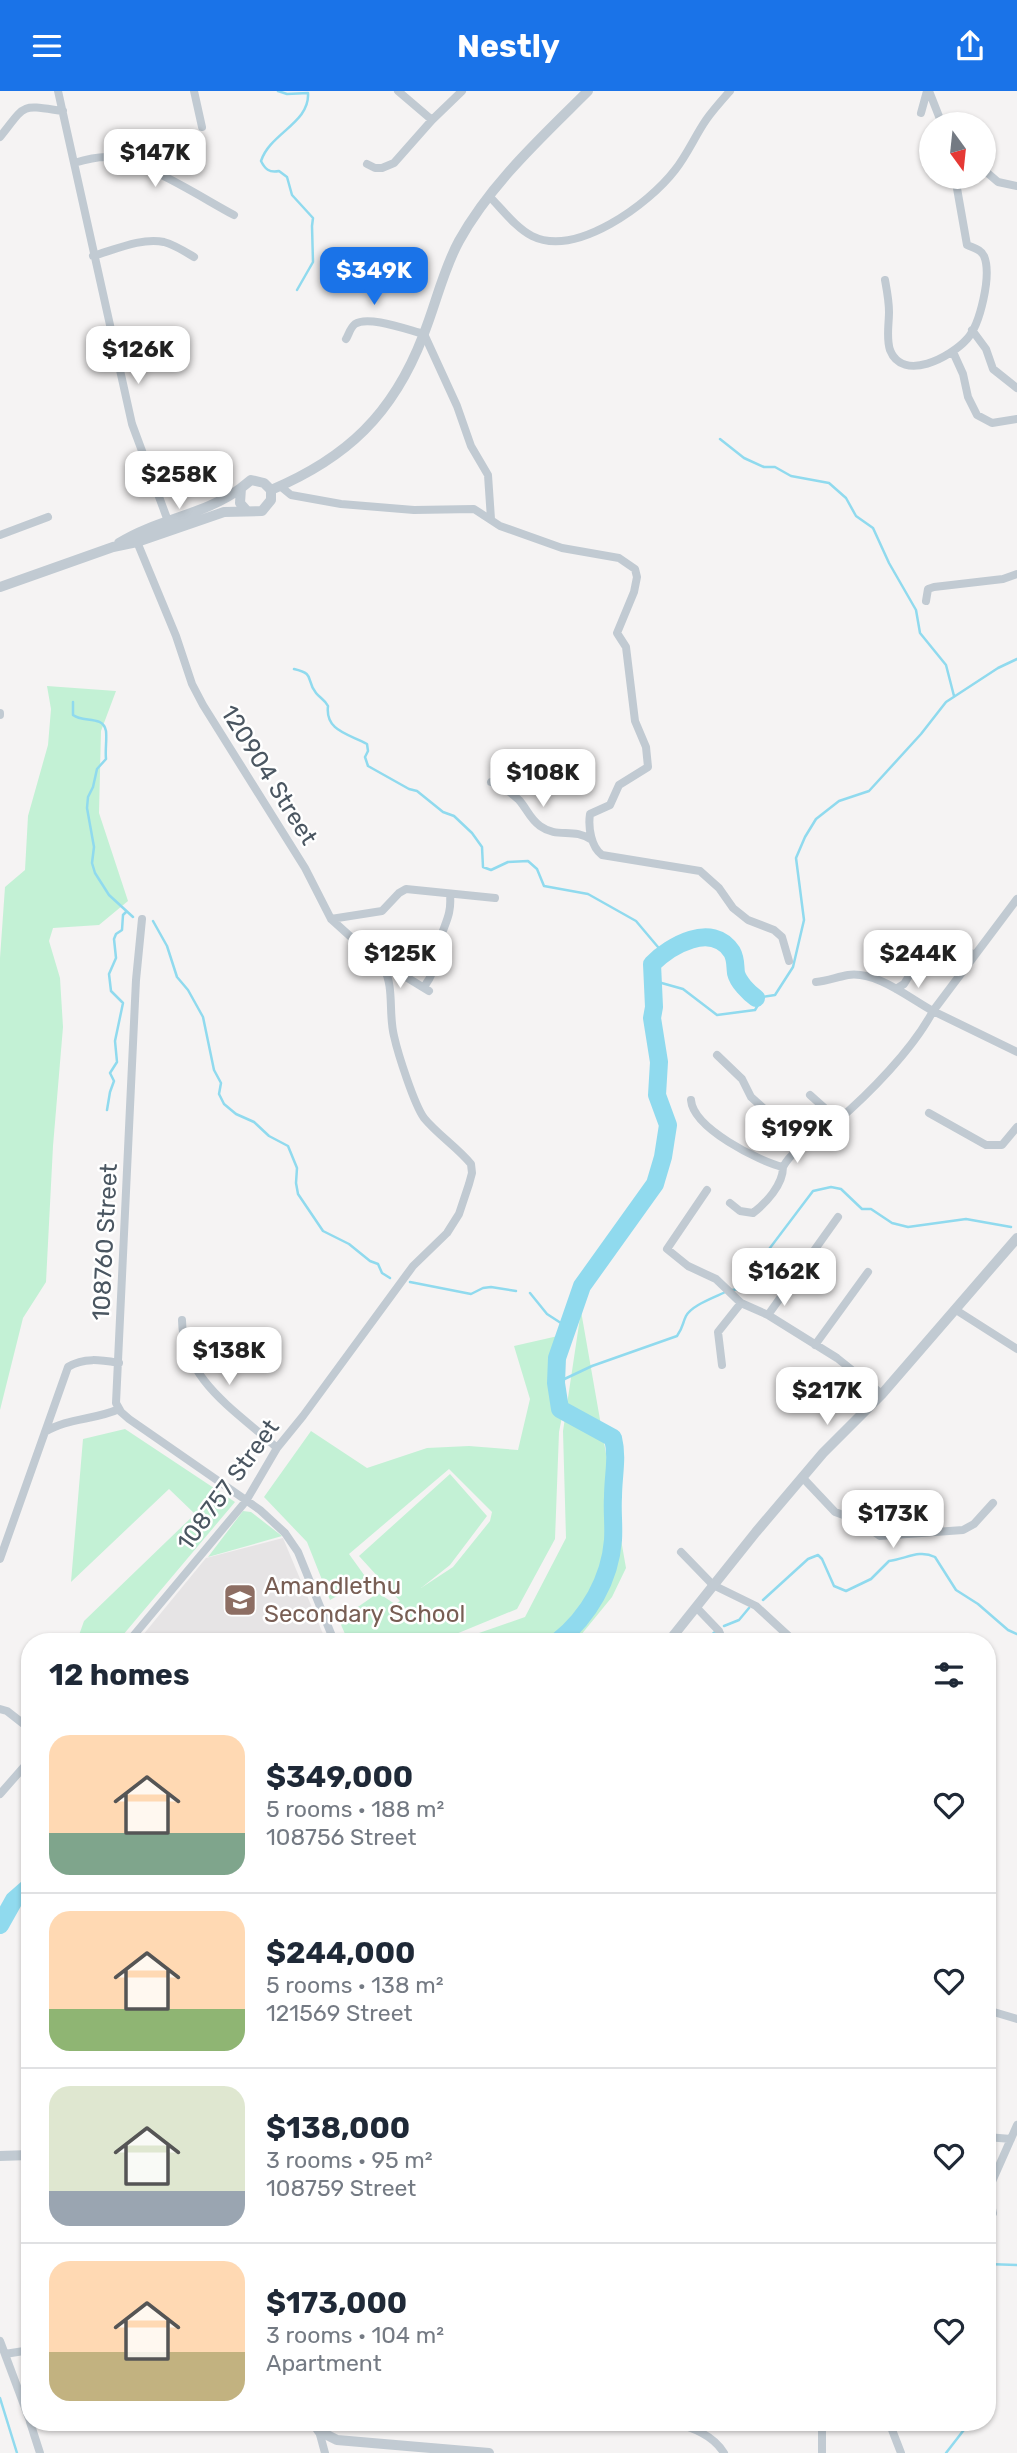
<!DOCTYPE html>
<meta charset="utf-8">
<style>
body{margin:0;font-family:Rubik,sans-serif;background:#f2f2f3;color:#1f2937;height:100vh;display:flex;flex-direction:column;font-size:26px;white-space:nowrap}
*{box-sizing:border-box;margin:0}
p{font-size:23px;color:#747a83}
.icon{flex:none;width:38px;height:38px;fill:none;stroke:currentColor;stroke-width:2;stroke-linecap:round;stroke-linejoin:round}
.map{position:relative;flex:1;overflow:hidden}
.panel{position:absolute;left:21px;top:1542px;width:975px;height:798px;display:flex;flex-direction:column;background:#fff;border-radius:28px;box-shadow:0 2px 5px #0004}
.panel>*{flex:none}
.needle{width:46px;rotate:165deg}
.controls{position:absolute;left:919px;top:21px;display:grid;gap:14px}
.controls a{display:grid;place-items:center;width:77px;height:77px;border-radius:50%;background:#fff;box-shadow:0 2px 5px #0004;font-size:35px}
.price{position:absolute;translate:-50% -60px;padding:0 16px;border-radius:14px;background:#fff;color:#222;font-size:23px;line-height:46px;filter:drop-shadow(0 2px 4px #0008)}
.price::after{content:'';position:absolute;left:50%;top:42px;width:21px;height:16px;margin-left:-10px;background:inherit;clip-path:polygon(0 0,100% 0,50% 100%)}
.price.on{background:#1a73e8;color:#fff}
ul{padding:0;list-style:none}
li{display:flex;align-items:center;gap:21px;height:175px;padding:0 28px}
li+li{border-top:2px solid #e0e1e3}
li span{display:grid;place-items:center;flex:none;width:196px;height:140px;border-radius:21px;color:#555}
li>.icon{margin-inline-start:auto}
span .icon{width:84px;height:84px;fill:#fffc;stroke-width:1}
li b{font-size:30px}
h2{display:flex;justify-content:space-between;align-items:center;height:84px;padding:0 28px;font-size:30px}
header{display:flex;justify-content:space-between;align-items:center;height:91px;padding:0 28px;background:#1a73e8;color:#fff;font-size:32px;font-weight:700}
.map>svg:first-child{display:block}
</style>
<header><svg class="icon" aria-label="menu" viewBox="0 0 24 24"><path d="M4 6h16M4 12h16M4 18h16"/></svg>Nestly<svg class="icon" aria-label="share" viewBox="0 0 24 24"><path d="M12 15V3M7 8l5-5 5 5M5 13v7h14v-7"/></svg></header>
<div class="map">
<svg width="1017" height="2362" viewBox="0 0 1017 2362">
<rect width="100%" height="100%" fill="#f5f3f3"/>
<path fill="#e6e4e5" d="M283,1447L326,1550H138L206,1467Z"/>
<path fill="#c3f1d5" d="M47,595L116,600L101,640L99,722L128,810L99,834L53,837L49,850L60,887L63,936L53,1055L46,1191L23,1227L0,1319V867L5,796L25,779L28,725L48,654L51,618Z
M581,1220L626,1477L612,1506L576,1550H456L525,1526L566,1447L563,1340Z
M558,1245C553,1267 545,1309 562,1326L559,1341L555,1448L517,1518L439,1550H348L339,1529L378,1502L395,1513L400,1510L359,1465L450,1383L487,1425L450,1474L421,1497L453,1476L490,1430L492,1421L449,1378L349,1463L367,1488L330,1509L307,1451L264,1406L311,1340L367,1377L427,1357L469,1355L518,1359L530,1308L514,1255Z
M125,1338L235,1411L123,1544L110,1550H80L78,1547L84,1530L195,1423L169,1398L71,1491L83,1348Z
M243,1420L251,1421L282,1445L208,1466Z"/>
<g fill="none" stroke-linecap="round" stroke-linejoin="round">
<path stroke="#90daee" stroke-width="2.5" d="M278,0L287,3L308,2C310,32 270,42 261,70C265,78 269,82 279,80L287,86L292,104L313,127L312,135L313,171L297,199
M720,348L744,367L764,376H775L791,385L829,392L846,407L856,425L873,437L889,472L916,519L920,542L946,574L954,605
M294,578C316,583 305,588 316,602C320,607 325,609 328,615C325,640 349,643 367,653L368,660L365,666L368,675L409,698L417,700L443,721L454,725L472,742L482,756L483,776L491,779L508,771L528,770L537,778L544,795L588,803L636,830L663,862
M73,611V624C83,632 103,624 106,640C107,649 105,659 106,668L97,678L93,696L88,706L87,717L94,756L92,772L95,782L109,804L133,826
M153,830L167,855L177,886L188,899L203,926L214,979L221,992L219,1003L224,1013L236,1023L254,1031L269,1045L288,1055L297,1077L296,1092L298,1103L323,1140L349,1153L370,1170L378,1173L382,1182L390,1187
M653,897L658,891L683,898L717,924L755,919L758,914L756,907L775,904L793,876L804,829L796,767L805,746L816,728L839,710L869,700L921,643L946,611L998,577L1017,568
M107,1019L110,1001L114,990L110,982L117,971L115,950L123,912L111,900L109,883L116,867L114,848L116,843L122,839L123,824L126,821
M410,1191L471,1203L483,1197L491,1196L516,1200
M732,1199L739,1198L813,1100L831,1096L841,1098L862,1118H871L892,1132L908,1136L966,1128L1011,1136
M530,1202L547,1223L567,1236
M556,1292L592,1275L677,1245C684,1235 682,1233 686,1225C692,1214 714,1207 725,1201
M763,1509L808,1468L818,1464L822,1468L834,1495L846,1500L871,1488L889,1470C906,1468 919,1458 935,1466L956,1499L978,1513L1008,1539L1017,1543
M724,1535L739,1529L749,1517
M705,1550L716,1540
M987,2173L1017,2174
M987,2249L992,2281L987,2302
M0,2307L17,2362
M946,2362L970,2331"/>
<path stroke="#90daee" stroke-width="18" d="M558,1550C589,1525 610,1488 613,1449C614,1434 612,1420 613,1406C613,1385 618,1367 613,1347L560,1318L556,1292L557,1267L582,1195L655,1093L663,1066L668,1034L657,1004L659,971L652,927L654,916L652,873C670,855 712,830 732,861C736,868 735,875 736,882C738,891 749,902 756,907
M0,1834L14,1809L30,1795"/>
<path stroke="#c1cad2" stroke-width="8" d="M58,0L132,333L168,430
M194,0L202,36
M398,0L432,29
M929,0L942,33
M921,22L927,0
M0,46C27,12 19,14 63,20
M74,72C84,69 95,66 106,66C144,68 200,106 234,124
M367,73L375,77H382L394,72L432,29L462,0
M984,79L998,91L1017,95
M489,105C502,118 516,137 532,145C576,167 649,113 675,79C687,64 695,45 706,29C713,19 722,9 730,0
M93,165C114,159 142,146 164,151C175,154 184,160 194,166
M885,189C887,200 889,210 889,221C889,233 886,247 890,259C903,292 951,266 967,248C980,234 992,184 984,165C981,158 973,157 967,154L955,86
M972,239L986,258L993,278L1017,297
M346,248C349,243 350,237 355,233C368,224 408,239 424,243L457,315L471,355L488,384L491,428
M953,261L963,283L968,306L977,324L992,332L1017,328
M280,395L291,404L341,413L414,419L474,418L500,435L562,457L619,467L635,478L637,486L634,501L617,542L626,556L635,630L646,656L648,676L619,694L610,714L590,723C588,736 591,756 602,764L700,780L719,797L733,817L748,829L774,839L782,846L789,870
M0,444L48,426
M135,446L176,545L192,593L203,614L305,777L331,828L383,875L393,878L429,900
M926,510L928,498L934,496L1003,488L1017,483
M0,624V622
M491,691C500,694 512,702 519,709C527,718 530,728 540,735C558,748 573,736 592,749
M142,828L136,889L116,1312L121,1321L129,1328L260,1419L285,1442L298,1461L334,1550
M331,828L382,820L399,802L406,798L495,807
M924,867L937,852L948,850L975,864
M816,891C827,890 837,886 848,884C877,880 909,907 933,920L1017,808
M424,896C436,880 434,872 439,853C443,834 452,826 450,804
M896,898L904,893L915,875
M717,964L742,988L751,1006L798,1048L811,1049
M810,1004L838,1029
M691,1009C693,1037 758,1070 783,1076C783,1094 766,1112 753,1122L740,1120L730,1112
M929,1022L986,1054H1002L1017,1036
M783,1076C793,1057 819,1045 836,1031C869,1003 913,958 933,920L1017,961
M707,1099L667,1158L688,1175L716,1188L741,1212L768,1224L837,1267L882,1303
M956,1219L1017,1258
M768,1224L838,1126
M182,1229C183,1290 237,1320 277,1357
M815,1254L868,1181
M722,1274L718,1241L741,1212
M45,1341C67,1327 95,1329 119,1318
M802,1386L835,1421L857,1429L880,1445L963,1439L974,1433L993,1412
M681,1461L713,1494L756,1515L794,1550
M0,1468L68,1276C84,1266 101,1269 119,1272
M696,1516L719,1540L723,1550
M129,1550L246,1410L277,1357L303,1325L413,1175L447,1142L459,1123L469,1093L472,1082L471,1073C457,1056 438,1044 424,1027C414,1013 398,963 394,945C388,921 395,897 383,875
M0,1618L7,1620L30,1638
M0,1703L30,1669
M987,1919L1017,1928
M987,2046L1011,2048
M991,2099L989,2105L993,2122
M987,2102L1017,2034
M0,2250L30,2330
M5,2263L30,2259
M30,2331L40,2362
M673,2331C693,2337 713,2344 724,2362
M889,2331L901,2362
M319,2340L325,2362
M822,2362V2331"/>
<path stroke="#c1cad2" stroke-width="10" d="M271,399C347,367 393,323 423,245C436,213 443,179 459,150C491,92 542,46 588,0
M119,452C157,428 205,424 241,397
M0,496L113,456L137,451L224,421L262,420L271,409V399L264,392L251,389L241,397L240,412L247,420
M669,1550L756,1441L823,1362L882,1303L1017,1147
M0,2065L30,2064
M313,2331L319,2340L337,2349L489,2362"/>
</g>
<defs>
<symbol id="school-square" viewBox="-11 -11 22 22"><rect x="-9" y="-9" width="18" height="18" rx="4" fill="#8d6e63" stroke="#fff"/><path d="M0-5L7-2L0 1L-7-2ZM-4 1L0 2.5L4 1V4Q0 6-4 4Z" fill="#fff"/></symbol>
</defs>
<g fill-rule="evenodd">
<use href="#school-square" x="221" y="1490" width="38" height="38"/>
</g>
<g text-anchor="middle" stroke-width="5" stroke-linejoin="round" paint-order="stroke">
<g font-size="24" fill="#4a5661" stroke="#fff">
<text transform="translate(269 684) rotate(58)" y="8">120904 Street</text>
<text transform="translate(105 1151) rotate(-87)" y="8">108760 Street</text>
<text transform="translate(228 1394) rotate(-54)" y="8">108757 Street</text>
</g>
<g font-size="24" fill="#785e54" stroke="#fff" text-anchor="start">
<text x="264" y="1503">Amandlethu<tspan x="264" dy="28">Secondary School</tspan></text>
</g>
</g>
</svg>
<div class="controls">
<a><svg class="needle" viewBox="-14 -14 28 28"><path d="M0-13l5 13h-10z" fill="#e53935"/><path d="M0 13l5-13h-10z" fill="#747a83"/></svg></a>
</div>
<b class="price" style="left:155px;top:98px">$147K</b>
<b class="price on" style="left:374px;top:216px">$349K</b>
<b class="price" style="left:138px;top:295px">$126K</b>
<b class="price" style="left:179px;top:420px">$258K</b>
<b class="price" style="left:543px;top:718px">$108K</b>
<b class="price" style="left:400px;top:899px">$125K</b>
<b class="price" style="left:918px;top:899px">$244K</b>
<b class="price" style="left:797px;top:1074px">$199K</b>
<b class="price" style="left:784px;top:1217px">$162K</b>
<b class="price" style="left:229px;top:1296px">$138K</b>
<b class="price" style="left:827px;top:1336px">$217K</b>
<b class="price" style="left:893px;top:1459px">$173K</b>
<section class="panel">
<h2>12 homes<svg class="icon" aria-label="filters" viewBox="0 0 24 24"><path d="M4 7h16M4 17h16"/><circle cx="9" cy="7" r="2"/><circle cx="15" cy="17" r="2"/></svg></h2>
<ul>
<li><span style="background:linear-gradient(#ffd9b3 70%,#7fa58c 0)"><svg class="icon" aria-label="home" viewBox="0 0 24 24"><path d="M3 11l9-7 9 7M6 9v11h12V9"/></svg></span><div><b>$349,000</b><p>5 rooms · 188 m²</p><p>108756 Street</p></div><svg class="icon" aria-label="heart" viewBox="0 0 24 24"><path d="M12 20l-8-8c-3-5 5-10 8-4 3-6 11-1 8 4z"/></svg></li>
<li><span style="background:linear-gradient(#ffd9b3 70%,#8fb573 0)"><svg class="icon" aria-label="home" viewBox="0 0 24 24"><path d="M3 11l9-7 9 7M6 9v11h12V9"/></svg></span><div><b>$244,000</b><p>5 rooms · 138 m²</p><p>121569 Street</p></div><svg class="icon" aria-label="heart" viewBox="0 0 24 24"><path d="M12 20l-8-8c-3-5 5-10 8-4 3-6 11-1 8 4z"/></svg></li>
<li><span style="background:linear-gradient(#dfe7d0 75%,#9aa5b1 0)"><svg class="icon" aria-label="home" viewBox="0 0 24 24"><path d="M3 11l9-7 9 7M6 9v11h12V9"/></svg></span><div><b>$138,000</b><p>3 rooms · 95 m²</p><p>108759 Street</p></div><svg class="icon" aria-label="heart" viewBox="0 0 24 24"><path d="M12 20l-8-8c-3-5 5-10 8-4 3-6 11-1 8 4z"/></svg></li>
<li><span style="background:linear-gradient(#ffd9b3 65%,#c2b280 0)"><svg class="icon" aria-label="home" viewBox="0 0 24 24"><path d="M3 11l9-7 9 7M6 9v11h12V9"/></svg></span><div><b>$173,000</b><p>3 rooms · 104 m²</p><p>Apartment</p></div><svg class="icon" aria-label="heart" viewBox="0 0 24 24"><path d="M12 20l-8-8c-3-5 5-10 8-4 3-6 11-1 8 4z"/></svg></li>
</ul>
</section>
</div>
